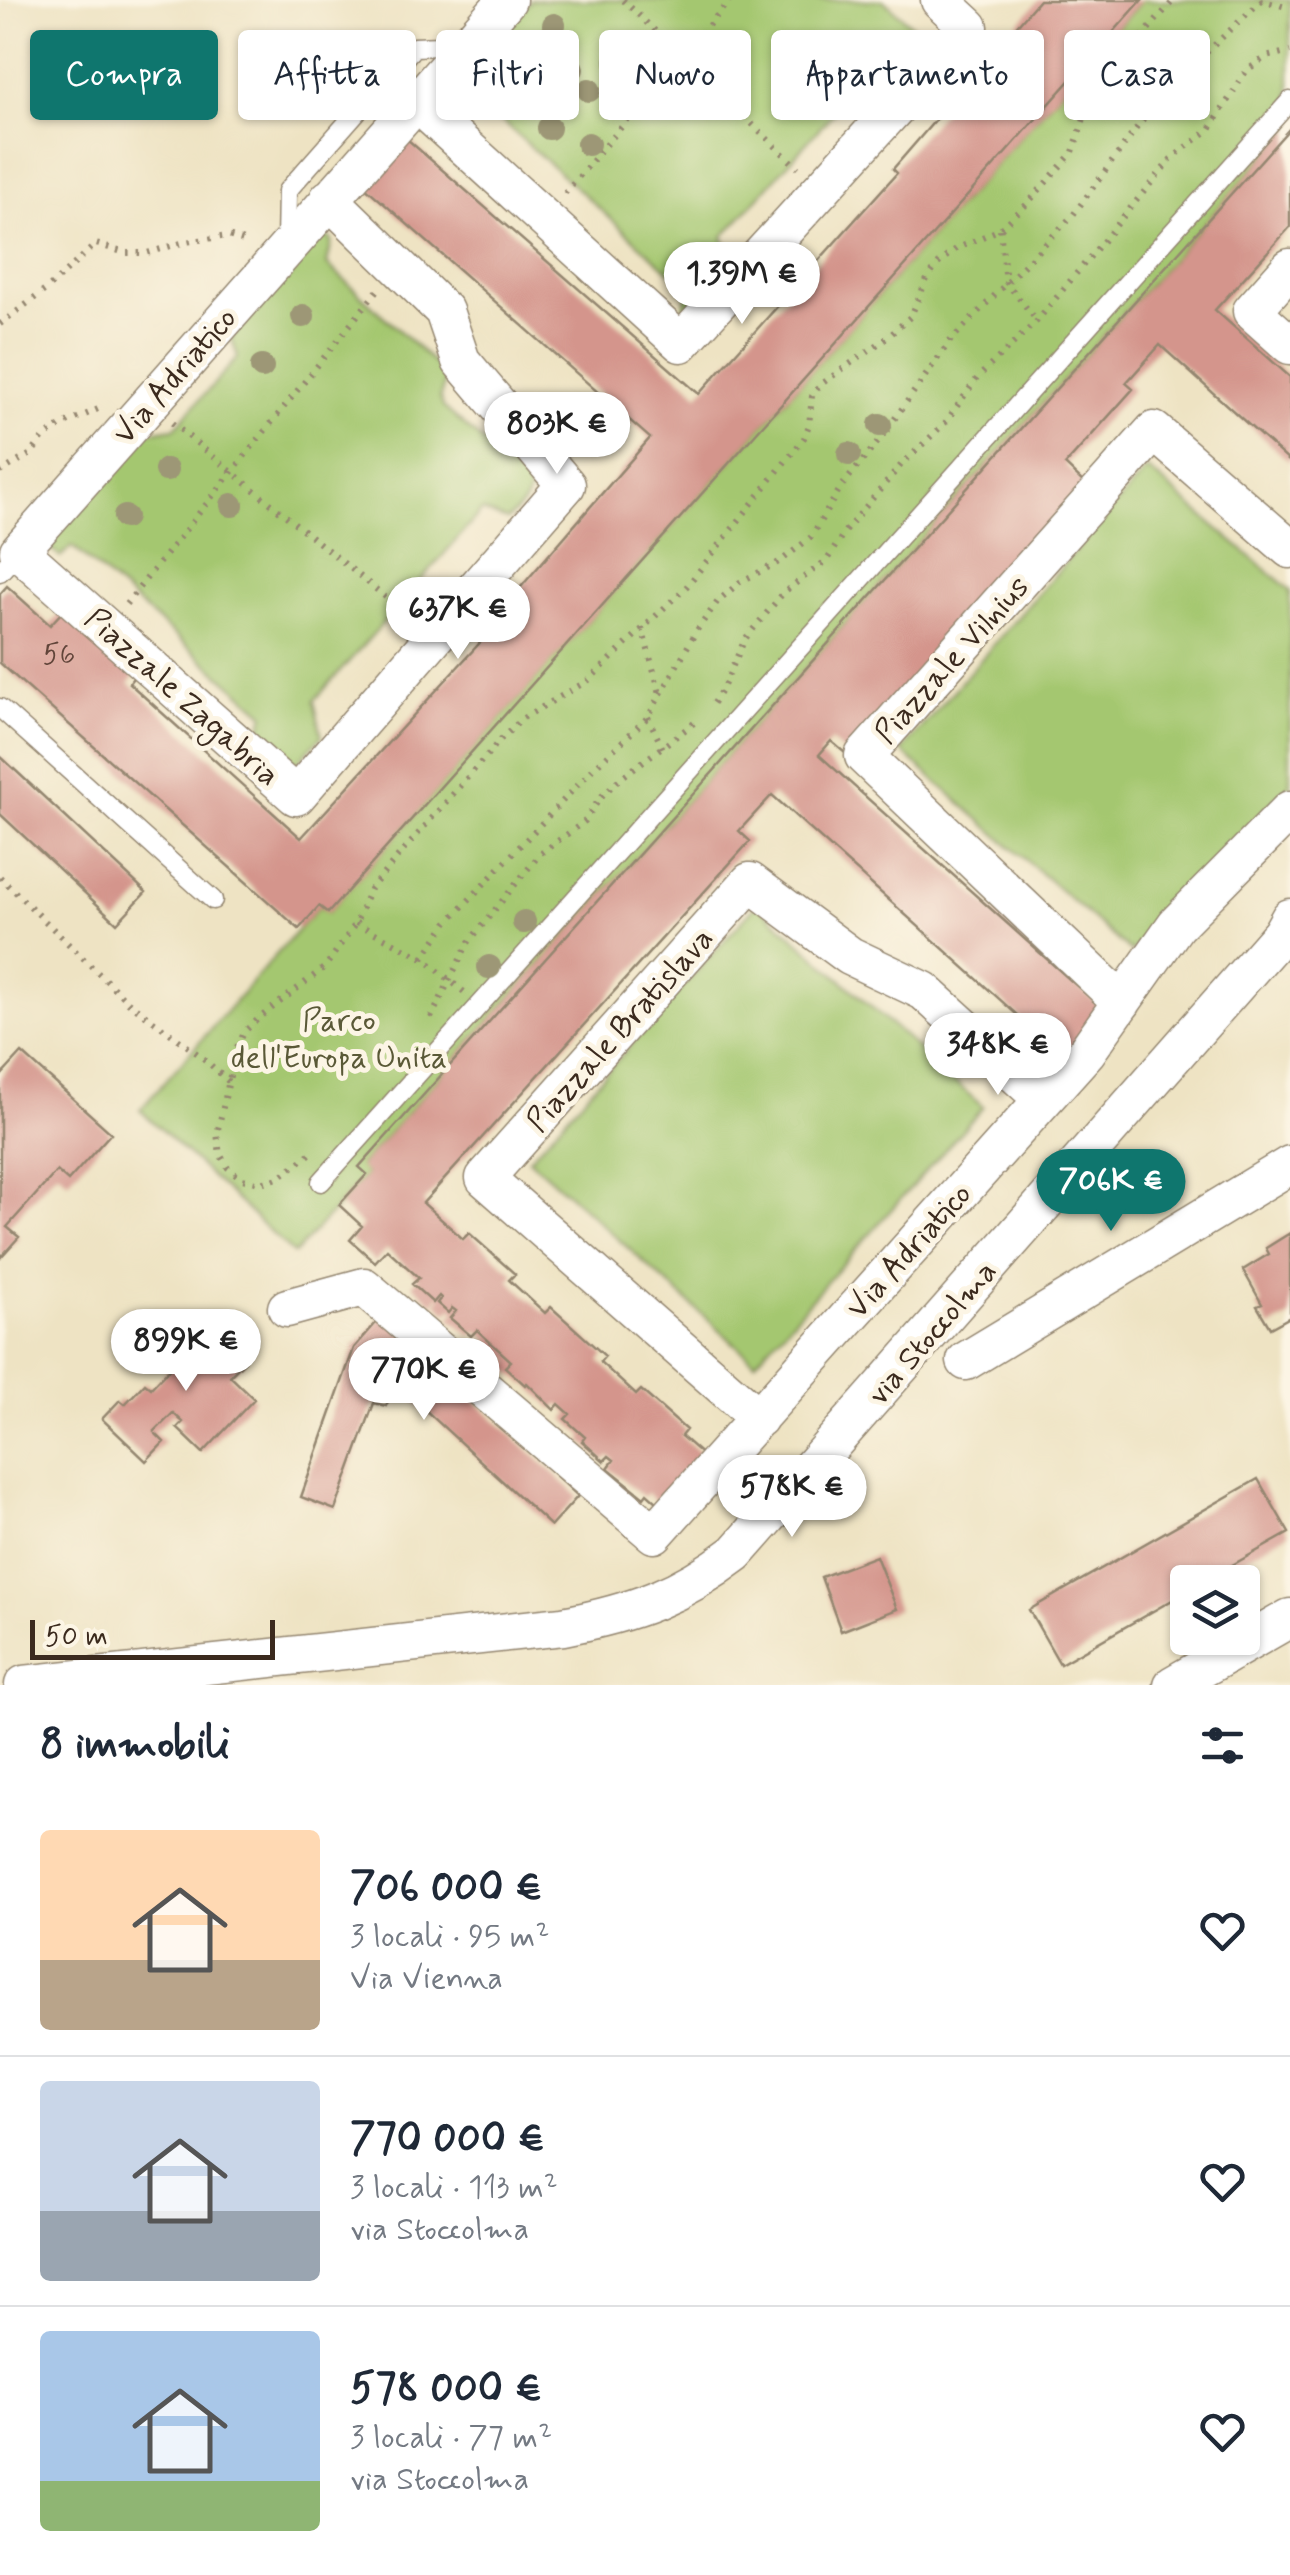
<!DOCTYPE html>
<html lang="it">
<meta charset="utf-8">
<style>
body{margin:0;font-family:Mynerve,sans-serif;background:#f2f2f3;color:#1f2937;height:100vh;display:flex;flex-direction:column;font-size:38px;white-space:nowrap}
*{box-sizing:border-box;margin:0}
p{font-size:32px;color:#747a83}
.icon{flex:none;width:55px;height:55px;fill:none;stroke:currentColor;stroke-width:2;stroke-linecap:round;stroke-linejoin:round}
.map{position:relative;height:1685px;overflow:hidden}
.panel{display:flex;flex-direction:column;background:#fff;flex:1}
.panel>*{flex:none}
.guide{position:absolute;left:30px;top:30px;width:1230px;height:90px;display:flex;gap:20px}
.tools{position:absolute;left:1170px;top:1565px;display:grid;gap:20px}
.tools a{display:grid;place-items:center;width:90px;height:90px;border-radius:10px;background:#fff;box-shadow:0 2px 8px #0004;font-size:50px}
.scale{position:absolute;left:30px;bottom:25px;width:245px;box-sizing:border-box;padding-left:10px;border:5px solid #3b2a1e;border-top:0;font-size:28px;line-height:35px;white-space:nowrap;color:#3b2a1e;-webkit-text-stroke:8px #fcf5e5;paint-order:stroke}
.price{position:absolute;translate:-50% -85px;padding:0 22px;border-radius:35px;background:#fff;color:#222;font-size:32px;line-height:65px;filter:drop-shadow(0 2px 5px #0008)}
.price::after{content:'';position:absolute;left:50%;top:60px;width:30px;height:22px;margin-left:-15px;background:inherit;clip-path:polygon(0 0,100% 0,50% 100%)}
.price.active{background:#0f766e;color:#fff}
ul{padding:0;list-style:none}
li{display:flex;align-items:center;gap:30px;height:250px;padding:0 40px}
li+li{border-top:2px solid #e0e1e3}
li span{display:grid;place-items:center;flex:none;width:280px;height:200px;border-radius:10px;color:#555}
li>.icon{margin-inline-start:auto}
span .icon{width:120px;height:120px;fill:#fffc;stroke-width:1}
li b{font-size:42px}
h2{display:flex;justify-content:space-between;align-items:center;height:120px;padding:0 40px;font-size:42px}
.chip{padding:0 35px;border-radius:10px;background:#fff;box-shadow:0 2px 8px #0004;font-size:35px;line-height:90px}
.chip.active{background:#0f766e;color:#fff}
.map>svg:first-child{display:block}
</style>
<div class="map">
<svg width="1290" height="1685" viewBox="0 0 1290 1685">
<rect width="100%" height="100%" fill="#fcf5e5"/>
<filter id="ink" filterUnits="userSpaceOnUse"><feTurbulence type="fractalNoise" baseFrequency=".01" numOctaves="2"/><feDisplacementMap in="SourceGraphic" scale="20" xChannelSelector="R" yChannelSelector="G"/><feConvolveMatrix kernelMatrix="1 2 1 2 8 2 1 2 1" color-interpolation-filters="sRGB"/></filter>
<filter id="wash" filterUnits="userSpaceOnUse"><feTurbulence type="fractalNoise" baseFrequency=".0048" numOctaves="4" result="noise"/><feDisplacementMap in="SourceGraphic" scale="40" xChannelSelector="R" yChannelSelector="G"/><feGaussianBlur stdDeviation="2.25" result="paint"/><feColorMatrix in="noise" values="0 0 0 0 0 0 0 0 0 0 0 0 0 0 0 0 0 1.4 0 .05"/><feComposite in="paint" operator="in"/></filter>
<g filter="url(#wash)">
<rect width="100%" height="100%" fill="#eee3c3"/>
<path fill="#a4c770" stroke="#707847" stroke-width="2.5" d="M531,0H883L921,33L926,45L902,73L873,68L723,237L737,268L679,322L689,289L475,97L443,110L436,103Z
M1142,0H1290V128L360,1166L367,1174L294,1254L140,1110L319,906L328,912Z
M324,233L332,241L327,264L447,375L440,397L443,407L524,477C537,496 520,508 507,520L482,511L314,701L322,736L292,768L256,748L265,714L72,546L60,557L45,544L148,432L174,428L179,423L238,357L231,337Z
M1147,469L1290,590V784L1131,952L901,751Z
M757,904L983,1107L755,1362L529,1159Z"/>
<g id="blocks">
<path fill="#d4958c" d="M1039,0H1142L328,913L319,906L299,929L0,663V594L7,586L50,625L64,610L136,674L129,683L301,838L499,622L494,618L650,438L364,186L407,139L699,394L897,173L893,169Z
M1290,128V227L1215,310L1290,377V462L1160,345L1126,383L1133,389L1065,465L1085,484L845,753L831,741L819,755L1106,1012L1065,1058L772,795L739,831L750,841L423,1203L463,1239L469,1233L515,1274L509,1280L545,1313L551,1307L605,1356L600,1362L636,1395L641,1390L686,1430L681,1436L712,1463L668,1512L647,1493L644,1497L608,1468L614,1460L609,1456L604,1461L582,1441L585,1437L565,1419L570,1414L559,1404L554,1410L527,1383L525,1385L505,1367L511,1361L477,1330L471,1336L450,1318L456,1311L452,1308L448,1313L437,1303L441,1298L439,1296L433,1303L412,1284L419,1278L387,1249L375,1262L350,1240L362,1226L339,1205L367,1174L359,1167Z
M0,756L146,892L117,923L0,814Z
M22,1053L111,1133L68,1181L57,1171L7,1227L19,1237L0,1258V1077Z
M1290,1233V1317L1270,1328L1257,1306L1262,1304L1243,1270L1269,1254L1266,1248Z
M197,1315L245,1361L230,1376L254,1399L203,1453L177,1428L183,1422L173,1413L154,1432L164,1442L146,1461L102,1419L120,1400L125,1404L145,1383L151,1388L169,1369L162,1362L183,1340L178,1335Z
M383,1315L578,1496L551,1526L396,1383L386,1406L374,1403L335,1510L301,1497L354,1348Z
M1258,1479L1289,1533L1202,1582H1188V1591L1060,1664L1029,1610Z
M876,1556L897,1609L841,1631L821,1577Z"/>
</g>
</g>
<g filter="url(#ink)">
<use href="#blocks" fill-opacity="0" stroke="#948670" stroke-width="2.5"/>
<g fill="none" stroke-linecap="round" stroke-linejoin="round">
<defs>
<path id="service" d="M286,242L287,191L414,47L465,45
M0,572L19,551
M0,708L213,900
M321,1182L1290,101"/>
<path id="minor" d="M415,101L681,343L969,27L940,0
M329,199L444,311L461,361L566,485L296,796L19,551L507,0
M1290,268L1252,311L1290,345
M1122,1002L864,756L1154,431L1290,549
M287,1308L364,1287L654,1534L1087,1051L1176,925L1290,810
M966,1361L1290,1165
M759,1418L485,1178L750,882L850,956L924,991L1043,1099
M24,1685L563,1626C632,1613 680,1596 736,1553L1281,934L1290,918
M1173,1685L1290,1618"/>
</defs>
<use href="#service" stroke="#948670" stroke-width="21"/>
<use href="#minor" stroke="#948670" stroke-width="41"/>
<path stroke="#948670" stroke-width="6" stroke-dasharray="2.5 8" stroke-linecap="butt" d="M623,0L798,168
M1260,0L1290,8
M565,193L730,0
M1000,229L1006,282L1037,321
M0,324L48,288L96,244L126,253H147L185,242L228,236L250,243
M172,423L410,617
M0,472L31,454L43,438L60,426L98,409
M126,604L378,290
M642,628L661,697
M713,703L723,688L745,639L784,592L827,560L845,531L901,465L945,423L978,377L1037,321L1171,159L1210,129L1247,70L1266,57L1290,51
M648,717L663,749
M0,877L128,1002L202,1057L229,1082
M356,923L423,958L464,992
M423,958L447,923L592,770L648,717L697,630L718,601L740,582L781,561L811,537L841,487L878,442L951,340L1073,215L1160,96L1262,0
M431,1018L468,943L540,854L585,821L600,798L617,781L698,720
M310,1154L278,1178L261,1183L242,1179L228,1168L220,1154L217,1134L236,1049L245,1031L258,1019L325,967L356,923L370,889L501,739L523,718L589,680L687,586L804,438L809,425L812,396L820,385L888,337L911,316L927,279L940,262L956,249L1000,229L1027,204L1073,152L1092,94L1174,0"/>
<use href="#service" stroke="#fff" stroke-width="18"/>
<use href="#minor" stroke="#fff" stroke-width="38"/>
</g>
<g fill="#9d9776">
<circle cx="554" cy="25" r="12"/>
<circle cx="616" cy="61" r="12"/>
<circle cx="682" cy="62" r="12"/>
<circle cx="543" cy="67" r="12"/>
<circle cx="572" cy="69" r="12"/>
<circle cx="532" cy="90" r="12"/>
<circle cx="589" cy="90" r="12"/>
<circle cx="634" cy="91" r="12"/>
<circle cx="502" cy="95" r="12"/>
<circle cx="656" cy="110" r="12"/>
<circle cx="549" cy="128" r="12"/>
<circle cx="588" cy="144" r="12"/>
<circle cx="303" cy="316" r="12"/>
<circle cx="262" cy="367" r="12"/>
<circle cx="880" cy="425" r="12"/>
<circle cx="849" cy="454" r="12"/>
<circle cx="166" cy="470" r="12"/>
<circle cx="232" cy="505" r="12"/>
<circle cx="125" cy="517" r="12"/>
<circle cx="524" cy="922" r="12"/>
<circle cx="489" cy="967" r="12"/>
</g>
</g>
<g text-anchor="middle" stroke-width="10" stroke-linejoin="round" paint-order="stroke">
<g font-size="28" fill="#61453a">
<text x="59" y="663">56</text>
</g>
<g font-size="32" fill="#3b2a1e" stroke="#fcf5e5">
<text transform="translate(174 375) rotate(-49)" y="11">Via Adriatico</text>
<text transform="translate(951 659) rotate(-48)" y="11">Piazzale Vilnius</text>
<text transform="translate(183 696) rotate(42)" y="11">Piazzale Zagabria</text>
<text transform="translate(619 1029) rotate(-48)" y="11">Piazzale Bratislava</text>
<text transform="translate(908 1250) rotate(-48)" y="11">Via Adriatico</text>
<text transform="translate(931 1332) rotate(-49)" y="11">via Stoccolma</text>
</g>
<g font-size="32" fill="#5a5937" stroke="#fcf5e5">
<text x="339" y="1030">Parco<tspan x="339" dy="37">dell'Europa Unita</tspan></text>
</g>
</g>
</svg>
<div class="tools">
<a><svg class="icon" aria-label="layers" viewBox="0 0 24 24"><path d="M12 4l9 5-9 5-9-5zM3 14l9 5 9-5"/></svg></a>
</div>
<div class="scale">50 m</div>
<b class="price" style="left:742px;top:327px">1.39M €</b>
<b class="price" style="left:557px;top:477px">803K €</b>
<b class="price" style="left:458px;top:662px">637K €</b>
<b class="price" style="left:998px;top:1098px">348K €</b>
<b class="price active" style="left:1111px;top:1234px">706K €</b>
<b class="price" style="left:186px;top:1394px">899K €</b>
<b class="price" style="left:424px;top:1423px">770K €</b>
<b class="price" style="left:792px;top:1540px">578K €</b>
<div class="guide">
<a class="chip active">Compra</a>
<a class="chip">Affitta</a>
<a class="chip">Filtri</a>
<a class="chip">Nuovo</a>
<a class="chip">Appartamento</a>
<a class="chip">Casa</a>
</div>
</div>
<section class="panel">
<h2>8 immobili<svg class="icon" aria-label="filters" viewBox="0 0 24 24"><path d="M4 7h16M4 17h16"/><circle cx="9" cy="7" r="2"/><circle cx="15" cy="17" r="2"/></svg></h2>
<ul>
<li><span style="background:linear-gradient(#ffd9b3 65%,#b9a48a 0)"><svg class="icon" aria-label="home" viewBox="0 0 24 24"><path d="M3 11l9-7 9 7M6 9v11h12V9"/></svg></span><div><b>706 000 €</b><p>3 locali · 95 m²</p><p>Via Vienna</p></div><svg class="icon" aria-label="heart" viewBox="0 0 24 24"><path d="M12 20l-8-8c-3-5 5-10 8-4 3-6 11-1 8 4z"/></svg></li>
<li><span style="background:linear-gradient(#c9d6e8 65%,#9aa5b1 0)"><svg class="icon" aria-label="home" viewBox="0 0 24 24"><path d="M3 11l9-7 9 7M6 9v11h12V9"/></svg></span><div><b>770 000 €</b><p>3 locali · 113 m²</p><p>via Stoccolma</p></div><svg class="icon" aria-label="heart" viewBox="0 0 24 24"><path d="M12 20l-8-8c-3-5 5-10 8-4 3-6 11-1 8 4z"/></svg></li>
<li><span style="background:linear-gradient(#a9c7e8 75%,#8fb573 0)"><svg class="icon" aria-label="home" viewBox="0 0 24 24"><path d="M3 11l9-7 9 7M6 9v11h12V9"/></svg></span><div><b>578 000 €</b><p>3 locali · 77 m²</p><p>via Stoccolma</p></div><svg class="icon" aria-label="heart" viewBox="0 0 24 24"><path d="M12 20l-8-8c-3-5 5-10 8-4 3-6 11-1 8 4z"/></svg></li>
</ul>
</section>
